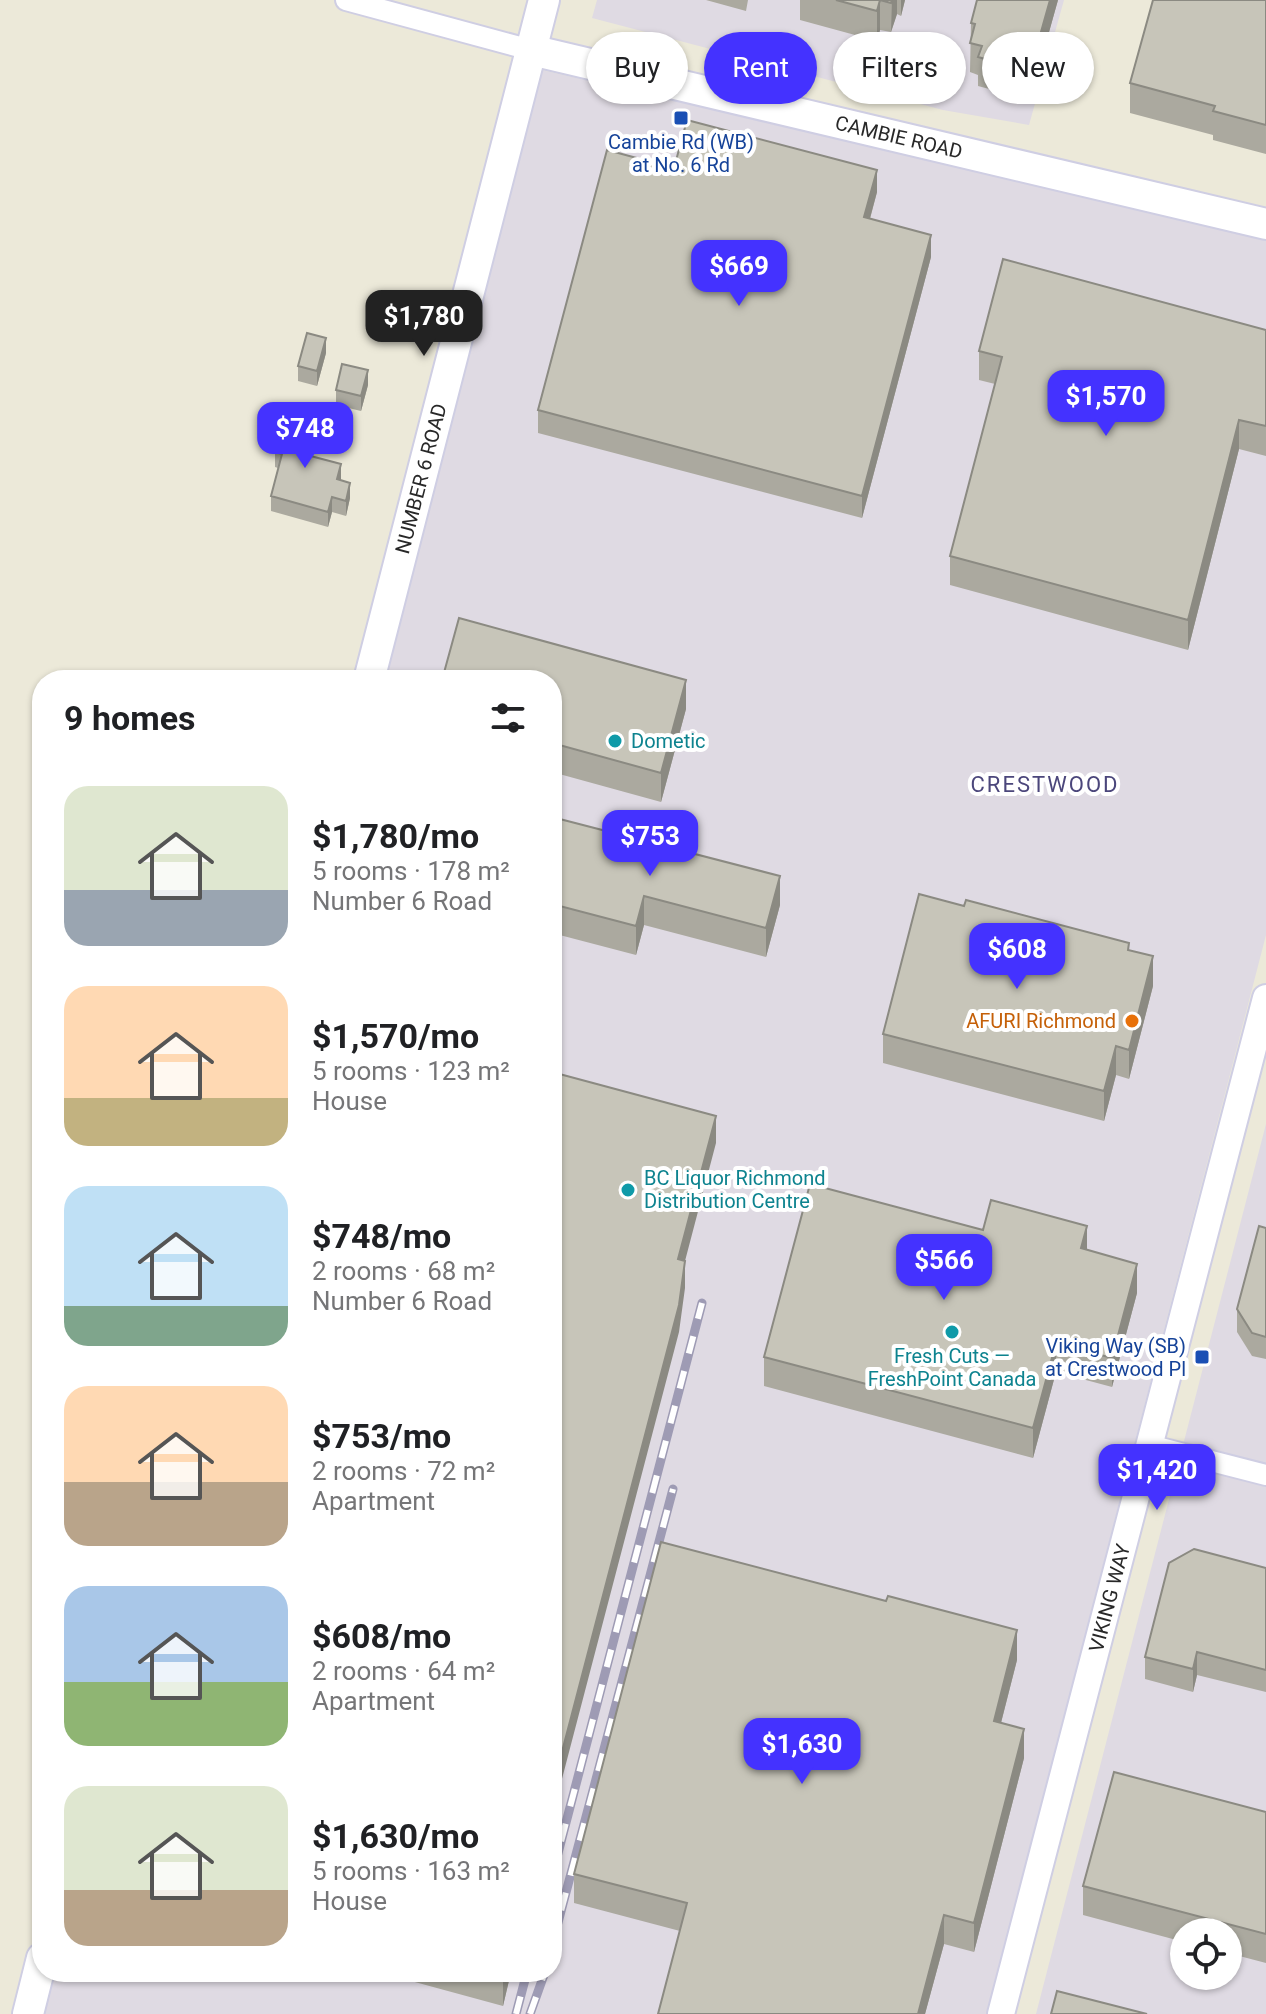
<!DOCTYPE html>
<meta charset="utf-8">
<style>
body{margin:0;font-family:Roboto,sans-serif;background:#f2f2f2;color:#202124;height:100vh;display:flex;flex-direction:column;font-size:30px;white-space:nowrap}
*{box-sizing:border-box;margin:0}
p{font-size:26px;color:#757577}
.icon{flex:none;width:44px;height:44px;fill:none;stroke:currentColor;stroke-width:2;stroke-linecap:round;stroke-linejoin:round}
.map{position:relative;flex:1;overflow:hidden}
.panel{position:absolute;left:32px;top:670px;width:530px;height:1312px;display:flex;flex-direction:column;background:#fff;border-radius:32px;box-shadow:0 2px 6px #0004}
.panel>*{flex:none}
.banner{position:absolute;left:586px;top:32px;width:560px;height:72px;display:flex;gap:16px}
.fabs{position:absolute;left:1170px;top:1918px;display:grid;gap:16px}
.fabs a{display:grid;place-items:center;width:72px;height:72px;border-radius:50%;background:#fff;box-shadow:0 2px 6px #0004;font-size:40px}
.price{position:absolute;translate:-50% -68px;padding:0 18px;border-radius:16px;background:#4432ff;color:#fff;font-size:26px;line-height:52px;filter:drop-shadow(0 2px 4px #0008)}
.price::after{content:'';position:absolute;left:50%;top:48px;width:24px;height:18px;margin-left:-12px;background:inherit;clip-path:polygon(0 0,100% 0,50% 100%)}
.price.current{background:#222;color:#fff}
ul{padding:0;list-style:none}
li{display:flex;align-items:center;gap:24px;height:200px;padding:0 32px}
li span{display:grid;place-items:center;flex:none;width:224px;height:160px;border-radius:24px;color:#555}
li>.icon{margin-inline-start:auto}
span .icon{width:96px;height:96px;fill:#fffc;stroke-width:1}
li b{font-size:34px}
h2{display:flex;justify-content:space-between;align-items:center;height:96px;padding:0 32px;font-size:34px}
.tag{padding:0 28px;border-radius:36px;background:#fff;box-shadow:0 2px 6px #0004;font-size:28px;line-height:72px}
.tag.current{background:#4432ff;color:#fff}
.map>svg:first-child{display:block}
</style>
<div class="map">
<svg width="1266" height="2014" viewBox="0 0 1266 2014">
<rect width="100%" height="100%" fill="#ece9d9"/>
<path fill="#dfdae3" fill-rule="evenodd" d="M597,0H1064L1029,125L943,110L592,18Z
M537,69L1266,238V935L987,2014H43L54,1972H552V680H383Z
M1266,1124V2014H1036ZM1184,1932H1228V1976H1184Z"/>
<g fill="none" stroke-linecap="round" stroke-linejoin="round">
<defs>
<path id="minor" d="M346,0L531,50
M1149,1445L1266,1475"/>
<g id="tertiary">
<path id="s1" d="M1001,2014L1266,998"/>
</g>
<g id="secondary">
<path id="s2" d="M531,50L1266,224"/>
<path id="s3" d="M369,680L544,0"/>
<path d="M28,2014L42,1958"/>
</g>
</defs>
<use href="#minor" stroke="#cfcee3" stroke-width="24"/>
<use href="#tertiary" stroke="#cfcee3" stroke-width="30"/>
<use href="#secondary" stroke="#cfcee3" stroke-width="34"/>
<use href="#minor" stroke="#fff" stroke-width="20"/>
<use href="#tertiary" stroke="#fff" stroke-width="26"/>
<use href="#secondary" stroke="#fff" stroke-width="30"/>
<defs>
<path id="rail" d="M552,1876L702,1303
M552,1945L673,1489
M516,2014L527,1972
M530,2014L545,1972"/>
</defs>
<use href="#rail" stroke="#9e9bb4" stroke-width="9"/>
<use href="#rail" stroke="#fff" stroke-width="6" stroke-dasharray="18" stroke-linecap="butt"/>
</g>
<path fill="#aba99f" d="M706,0H748L746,11Z
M800,0H905L901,16L897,14L891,32L880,30L877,41L800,20Z
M1058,0L1030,100L978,86V75L970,72L971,23Z
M1266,0V154L1213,140V135L1130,113V83Z
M674,168L877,192L870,219L931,257L862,518L538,433V410Z
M1266,330V456L1239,449L1188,650L950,585V556L995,384L979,380V351Z
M326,353L317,386L298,381V366Z
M368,385L361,411L336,405V390Z
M312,437L307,455L340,480L350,498L346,516L332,512L328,527L271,511V496L278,468L275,467V452Z
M552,680L686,709L661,802L552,772Z
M552,817L780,905L766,957L644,925L636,955L552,933Z
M1129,950L1153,986L1129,1079L1116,1075L1104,1121L883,1063V1034Z
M1266,1228V1359L1252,1356L1237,1332V1309Z
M983,1230L1087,1250L1137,1293L1112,1387L1056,1372L1033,1458L764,1386V1357Z
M42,1370V1403H39V1380Z
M1266,1568V1692L1197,1675L1193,1692L1145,1679V1657Z
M1017,1660L1001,1723L1024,1758L974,1952L944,1944L925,2014H658L680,1931L574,1903V1874Z
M1266,1812V1963L1228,1953V1932H1184V1942L1083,1915V1886Z
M378,1972H511L503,2006Z"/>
<path fill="#8b8a82" d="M880,0V30L877,41V11Z
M892,0H897V14L891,32Z
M901,0H905L901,16Z
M1050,0H1058L1030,100V71Z
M877,170V192L864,240V217Z
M931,235V257L862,518V496Z
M326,338V353L317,386V371Z
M368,370V385L361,411V396Z
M1239,420V449L1188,650V620Z
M312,422V437L303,469V454Z
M341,464V479H337Z
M350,483V498L346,516V501Z
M332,497V512L328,527V512Z
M686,680V709L661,802V773Z
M780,876V905L766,957V928Z
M644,896V925L636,955V926Z
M1153,956V986L1129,1079V1050Z
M1116,1046V1075L1104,1121V1091Z
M716,1116V1143L685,1261V1288L679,1332L552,1817V1790L678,1259Z
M1087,1226V1255L1081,1248Z
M1137,1264V1293L1112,1387V1358Z
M1056,1343V1372L1033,1458V1428Z
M1017,1630V1660L994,1750V1721Z
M1197,1652V1675L1193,1692V1669Z
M1024,1729V1758L974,1952V1923Z
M944,1915V1944L925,2014H918Z
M504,1972H511L503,2006V1979Z"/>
<path fill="#c7c5b9" stroke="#8b8a82" stroke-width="2" d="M836,0H892L891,3L880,0L877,11Z
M977,0H1050L1030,71L978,57L982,46L970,43L975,24L971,23Z
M1153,0H1266V125L1213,111L1215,106L1130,83Z
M687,120L877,170L864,217L931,235L862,496L538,410L607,150L674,168Z
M1003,259L1266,330V426L1239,420L1188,620L950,556L1002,357L979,351Z
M307,333L326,338L317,371L298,366Z
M342,364L368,370L361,396L336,390Z
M285,414L312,422L303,454L341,464L337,479L350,483L346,501L332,497L328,512L271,496L282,454L275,452Z
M459,618L686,680L661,773L552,743V680H442Z
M552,817L780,876L766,928L644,896L636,926L552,904Z
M919,894L964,906L966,900L1129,943L1128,950L1153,956L1129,1050L1116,1046L1104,1091L883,1034Z
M552,1072L716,1116L678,1259L685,1261L679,1305L552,1790Z
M810,1184L983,1230L991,1200L1087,1226L1081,1248L1137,1264L1112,1358L1056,1343L1033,1428L764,1357Z
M1259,1226L1266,1228V1337L1252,1333L1237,1309Z
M661,1542L886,1601L888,1596L1017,1630L994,1721L1024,1729L974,1923L944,1915L918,2014H658L687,1903L574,1874Z
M1194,1549L1266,1568V1670L1197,1652L1193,1669L1145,1657L1169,1563Z
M1114,1772L1266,1812V1934L1083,1886Z
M477,1972H504L503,1979Z
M1057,1991L1147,2014H1051Z"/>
<g fill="#1a4fb4" stroke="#fff" stroke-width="3">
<rect x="673" y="110" width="16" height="16" rx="4"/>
<rect x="1194" y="1349" width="16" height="16" rx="4"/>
</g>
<g fill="#0f9aa8" stroke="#fff" stroke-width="3">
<circle cx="615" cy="741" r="8"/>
<circle cx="628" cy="1190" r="8"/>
<circle cx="952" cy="1332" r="8"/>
</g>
<circle fill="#e8710a" stroke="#fff" stroke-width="3" cx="1132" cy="1021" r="8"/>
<g text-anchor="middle" stroke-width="8" stroke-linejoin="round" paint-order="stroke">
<g font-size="20" fill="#282828" stroke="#fff">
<text dy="7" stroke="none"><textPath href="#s2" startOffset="378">CAMBIE ROAD</textPath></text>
<text dy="7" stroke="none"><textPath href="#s3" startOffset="208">NUMBER 6 ROAD</textPath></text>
<text dy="7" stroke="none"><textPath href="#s1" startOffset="430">VIKING WAY</textPath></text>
</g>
<g font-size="20" fill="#164399" stroke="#fff">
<text x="681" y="149">Cambie Rd (WB)<tspan x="681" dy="23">at No. 6 Rd</tspan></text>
<text x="1186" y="1353" text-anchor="end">Viking Way (SB)<tspan x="1186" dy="23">at Crestwood Pl</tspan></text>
</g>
<g font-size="20" fill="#0d838f" stroke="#fff" text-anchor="start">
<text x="631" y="748">Dometic</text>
<text x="644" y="1185">BC Liquor Richmond<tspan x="644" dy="23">Distribution Centre</tspan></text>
<text x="952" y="1363" text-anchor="middle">Fresh Cuts —<tspan x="952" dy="23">FreshPoint Canada</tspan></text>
</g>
<g font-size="20" fill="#c56008" stroke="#fff" text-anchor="end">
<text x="1116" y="1028">AFURI Richmond</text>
</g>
<g font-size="22" letter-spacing="2" fill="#4b467b" stroke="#fff">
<text x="1045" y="792">CRESTWOOD</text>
</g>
</g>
</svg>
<div class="fabs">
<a><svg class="icon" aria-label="locate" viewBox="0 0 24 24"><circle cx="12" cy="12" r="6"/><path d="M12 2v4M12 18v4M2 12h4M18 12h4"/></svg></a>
</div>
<b class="price" style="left:739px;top:308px">$669</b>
<b class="price current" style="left:424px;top:358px">$1,780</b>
<b class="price" style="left:1106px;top:438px">$1,570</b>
<b class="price" style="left:305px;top:470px">$748</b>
<b class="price" style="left:650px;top:878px">$753</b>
<b class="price" style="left:1017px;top:991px">$608</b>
<b class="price" style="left:944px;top:1302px">$566</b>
<b class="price" style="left:1157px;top:1512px">$1,420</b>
<b class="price" style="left:802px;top:1786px">$1,630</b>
<div class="banner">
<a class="tag">Buy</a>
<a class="tag current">Rent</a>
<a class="tag">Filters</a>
<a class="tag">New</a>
</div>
<section class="panel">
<h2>9 homes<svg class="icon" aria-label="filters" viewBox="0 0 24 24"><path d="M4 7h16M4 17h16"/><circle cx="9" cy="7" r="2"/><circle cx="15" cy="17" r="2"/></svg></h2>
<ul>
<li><span style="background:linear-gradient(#dfe7d0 65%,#9aa5b1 0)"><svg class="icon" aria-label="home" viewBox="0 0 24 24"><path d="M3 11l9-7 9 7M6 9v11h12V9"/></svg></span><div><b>$1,780/mo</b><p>5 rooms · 178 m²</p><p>Number 6 Road</p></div></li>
<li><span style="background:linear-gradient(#ffd9b3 70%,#c2b280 0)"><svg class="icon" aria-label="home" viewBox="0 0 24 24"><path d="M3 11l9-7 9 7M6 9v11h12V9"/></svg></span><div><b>$1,570/mo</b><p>5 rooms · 123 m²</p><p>House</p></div></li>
<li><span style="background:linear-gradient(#bfe0f5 75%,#7fa58c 0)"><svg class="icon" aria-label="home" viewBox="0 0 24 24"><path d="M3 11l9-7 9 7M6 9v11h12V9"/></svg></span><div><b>$748/mo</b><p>2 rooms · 68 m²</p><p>Number 6 Road</p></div></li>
<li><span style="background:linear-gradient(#ffd9b3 60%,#b9a48a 0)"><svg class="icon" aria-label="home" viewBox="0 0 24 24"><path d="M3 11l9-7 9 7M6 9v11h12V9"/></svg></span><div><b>$753/mo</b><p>2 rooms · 72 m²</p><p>Apartment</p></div></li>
<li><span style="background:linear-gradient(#a9c7e8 60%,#8fb573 0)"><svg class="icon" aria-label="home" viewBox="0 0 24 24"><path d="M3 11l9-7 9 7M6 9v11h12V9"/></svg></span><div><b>$608/mo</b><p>2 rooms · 64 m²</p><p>Apartment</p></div></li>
<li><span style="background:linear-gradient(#dfe7d0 65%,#b9a48a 0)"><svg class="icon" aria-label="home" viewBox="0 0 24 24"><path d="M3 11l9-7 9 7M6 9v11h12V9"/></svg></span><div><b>$1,630/mo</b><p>5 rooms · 163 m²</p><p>House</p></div></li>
</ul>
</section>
</div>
